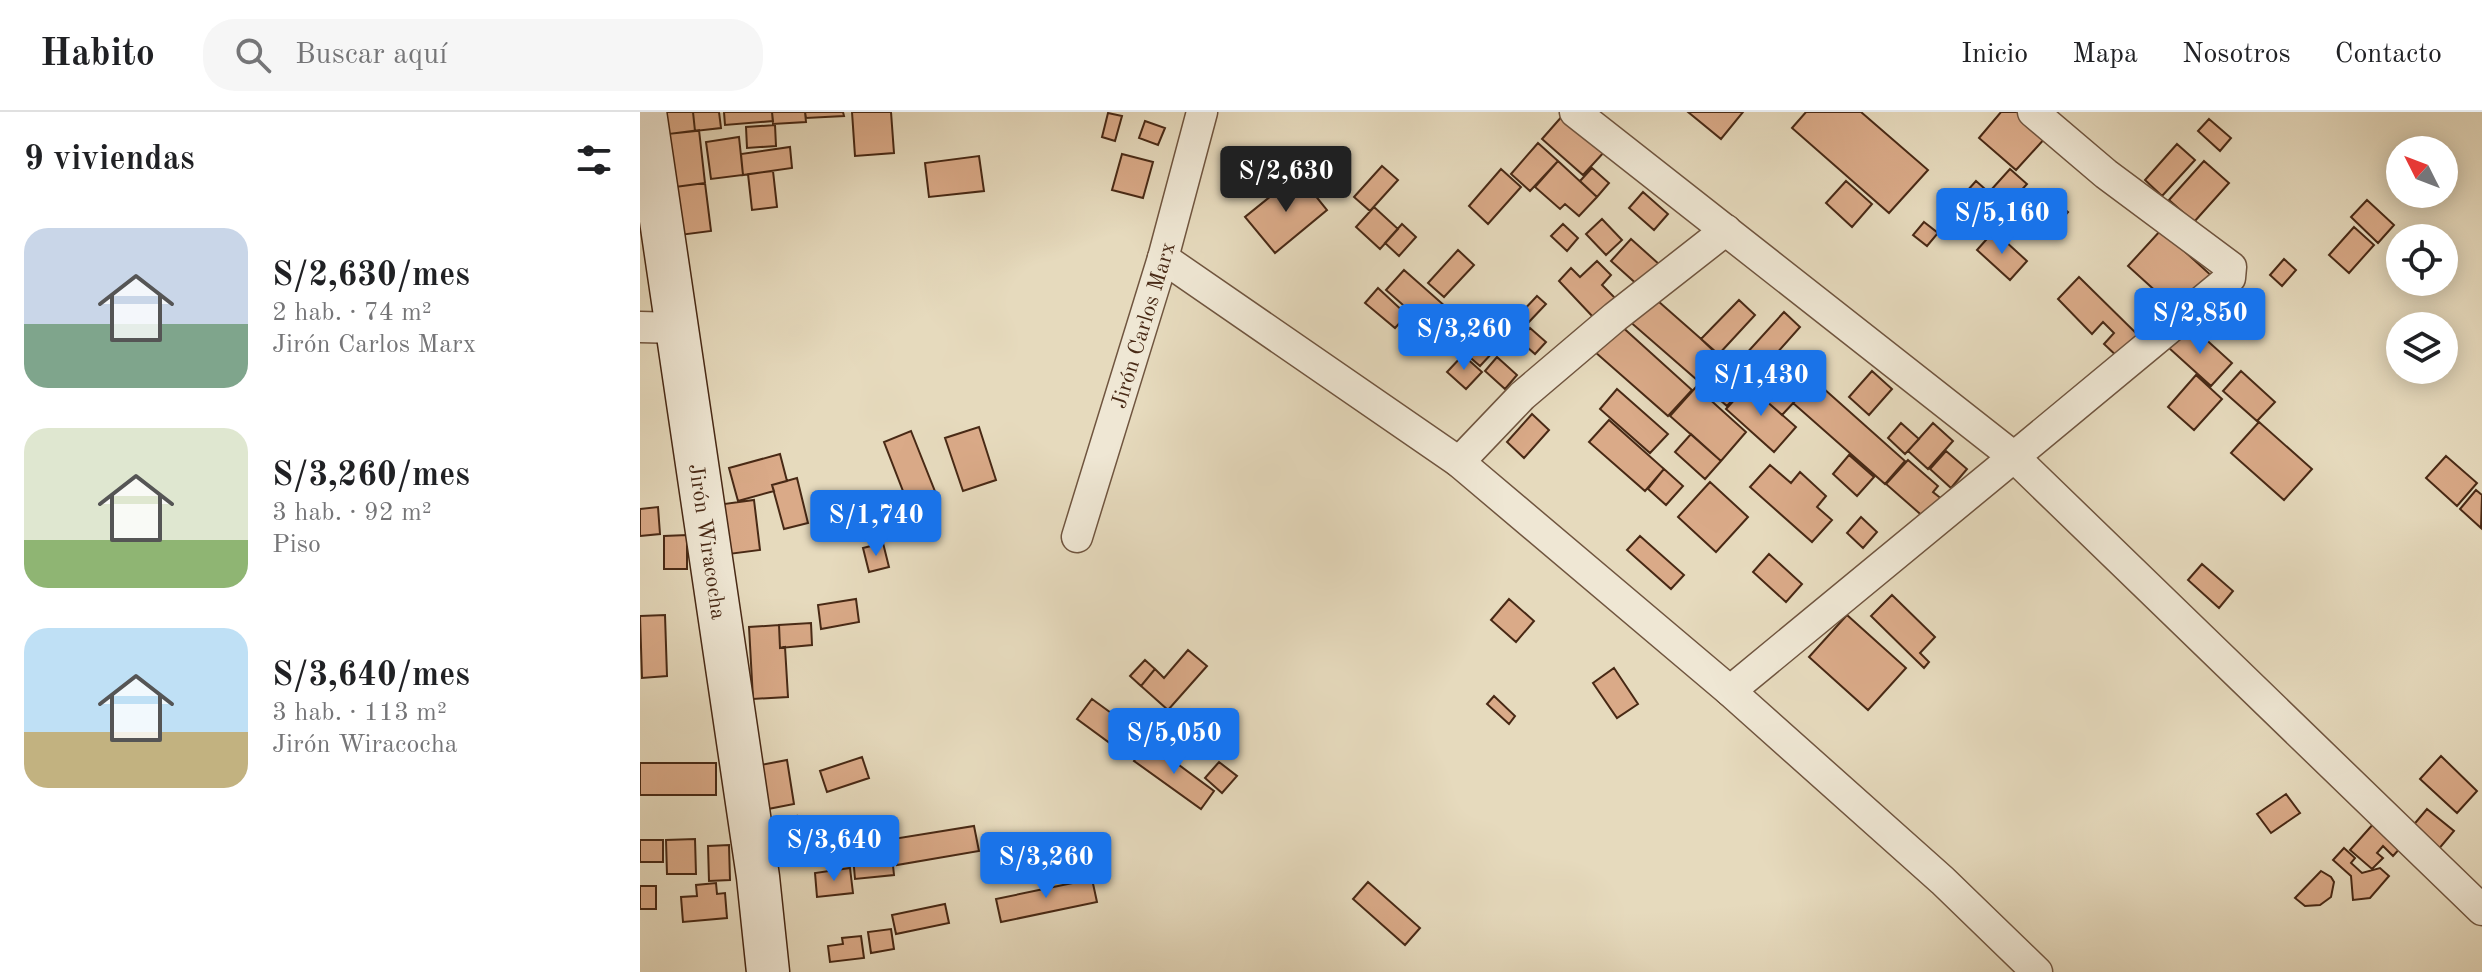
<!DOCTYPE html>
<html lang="es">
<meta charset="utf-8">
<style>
body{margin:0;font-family:"Old Standard TT",serif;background:#f6f6f6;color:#202124;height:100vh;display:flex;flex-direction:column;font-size:30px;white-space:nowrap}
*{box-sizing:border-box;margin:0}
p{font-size:26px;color:#757577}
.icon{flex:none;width:44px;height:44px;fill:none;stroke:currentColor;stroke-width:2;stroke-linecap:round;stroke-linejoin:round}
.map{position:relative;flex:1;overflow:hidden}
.side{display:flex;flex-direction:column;background:#fff;width:640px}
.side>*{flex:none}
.needle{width:52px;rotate:312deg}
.buttons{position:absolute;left:1746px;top:24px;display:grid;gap:16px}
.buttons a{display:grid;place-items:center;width:72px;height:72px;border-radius:50%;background:#fff;box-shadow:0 4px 20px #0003;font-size:40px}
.price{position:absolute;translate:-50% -68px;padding:0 18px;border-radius:8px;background:#1a73e8;color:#fff;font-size:26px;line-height:52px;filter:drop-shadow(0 2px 4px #0008)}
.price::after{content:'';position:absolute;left:50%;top:48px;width:24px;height:18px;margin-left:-12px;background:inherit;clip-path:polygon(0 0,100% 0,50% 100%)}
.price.current{background:#222;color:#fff}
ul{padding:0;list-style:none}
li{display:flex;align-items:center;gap:24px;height:200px;padding:0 24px}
li span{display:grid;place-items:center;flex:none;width:224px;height:160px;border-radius:24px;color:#555}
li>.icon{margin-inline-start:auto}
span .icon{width:96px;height:96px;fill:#fffc;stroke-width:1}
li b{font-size:34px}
h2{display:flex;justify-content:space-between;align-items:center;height:96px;padding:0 24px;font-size:34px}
header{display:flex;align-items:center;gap:48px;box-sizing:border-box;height:112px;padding:0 40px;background:#fff;border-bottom:2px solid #e0e0e0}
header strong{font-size:38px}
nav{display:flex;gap:44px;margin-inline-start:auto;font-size:28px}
.search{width:560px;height:72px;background:#f6f6f6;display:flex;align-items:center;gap:20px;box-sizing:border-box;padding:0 28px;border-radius:32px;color:#757577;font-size:30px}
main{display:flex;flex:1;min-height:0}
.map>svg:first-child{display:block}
</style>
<header>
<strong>Habito</strong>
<div class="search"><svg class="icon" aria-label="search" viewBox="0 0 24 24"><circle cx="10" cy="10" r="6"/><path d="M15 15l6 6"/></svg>Buscar aquí</div>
<nav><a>Inicio</a><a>Mapa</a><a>Nosotros</a><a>Contacto</a></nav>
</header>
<main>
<section class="side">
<h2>9 viviendas<svg class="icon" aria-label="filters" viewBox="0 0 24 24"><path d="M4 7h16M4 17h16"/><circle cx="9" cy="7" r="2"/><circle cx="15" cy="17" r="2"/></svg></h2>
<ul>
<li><span style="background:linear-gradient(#c9d6e8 60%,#7fa58c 0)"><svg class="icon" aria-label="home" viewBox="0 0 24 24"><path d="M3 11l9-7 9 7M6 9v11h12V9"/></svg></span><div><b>S/2,630/mes</b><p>2 hab. · 74 m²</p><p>Jirón Carlos Marx</p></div></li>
<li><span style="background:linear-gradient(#dfe7d0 70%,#8fb573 0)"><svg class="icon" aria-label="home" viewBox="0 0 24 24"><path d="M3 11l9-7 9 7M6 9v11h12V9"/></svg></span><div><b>S/3,260/mes</b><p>3 hab. · 92 m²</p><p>Piso</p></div></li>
<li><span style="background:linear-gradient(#bfe0f5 65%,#c2b280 0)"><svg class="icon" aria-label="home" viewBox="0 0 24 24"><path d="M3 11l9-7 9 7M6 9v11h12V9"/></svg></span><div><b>S/3,640/mes</b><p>3 hab. · 113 m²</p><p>Jirón Wiracocha</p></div></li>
</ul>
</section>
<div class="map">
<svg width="1842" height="860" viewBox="0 0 1842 860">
<rect width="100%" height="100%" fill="#e6dabd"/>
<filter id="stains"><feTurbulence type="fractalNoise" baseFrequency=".0025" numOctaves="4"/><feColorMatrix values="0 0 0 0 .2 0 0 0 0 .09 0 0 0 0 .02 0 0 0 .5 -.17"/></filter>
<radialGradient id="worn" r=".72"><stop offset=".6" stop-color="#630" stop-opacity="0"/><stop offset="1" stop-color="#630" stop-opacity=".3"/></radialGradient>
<path fill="#daaa88" stroke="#482915" stroke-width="2" d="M25,0H53L55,19L28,22Z
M53,0H79L81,16L55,19Z
M84,0H132L133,9L85,13Z
M132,0H165L166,10L133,12Z
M165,0H203L204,4L166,6Z
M212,0H251L254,41L215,44Z
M1048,0H1103L1081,27Z
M1166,0H1221L1288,58L1249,101L1152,16Z
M1361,0H1379L1407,24L1376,58L1339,26Z
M468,1L482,4L475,29L462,25Z
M924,2L965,39L943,63L902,27Z
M1569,7L1591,26L1580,39L1558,19Z
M505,9L525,16L518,33L499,26Z
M135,13L136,34L107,36L106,15Z
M59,18L65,71L35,75L28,22Z
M99,25L103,63L71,67L66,30Z
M898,31L918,49L890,79L871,62Z
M1537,32L1555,48L1522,84L1505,68Z
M150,35L152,56L103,63L101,42Z
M482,42L513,50L503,86L472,78Z
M339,44L344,79L289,85L285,51Z
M918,49L957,85L939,104L925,92L920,97L895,75Z
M1564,49L1589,71L1554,110L1529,88Z
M742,54L758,68L730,99L714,85Z
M952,56L969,71L957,85L940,69Z
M861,57L881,75L848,112L829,94Z
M1370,57L1387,72L1368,93L1351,78Z
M133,59L137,95L112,98L108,62Z
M658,62L687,98L635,141L605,105Z
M1206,69L1232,92L1212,115L1186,91Z
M1336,69L1362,92L1343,112L1318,89Z
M65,71L71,119L40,123L35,75Z
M1003,80L1028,102L1014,118L989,96Z
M1409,84L1428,100L1414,116L1395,99Z
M1727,88L1754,113L1738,131L1711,105Z
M734,95L758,117L740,137L716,115Z
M962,107L982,128L966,143L946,122Z
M1284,110L1298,121L1287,134L1273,123Z
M762,112L776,125L759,144L745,131Z
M923,112L938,126L927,139L911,124Z
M1714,115L1734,133L1709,161L1689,143Z
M1521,118L1574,166L1541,202L1488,154Z
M1354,119L1387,149L1370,168L1337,138Z
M991,127L1020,153L1000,175L971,149Z
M818,138L834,153L804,185L788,171Z
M1644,147L1656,158L1642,174L1630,163Z
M957,149L971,163L962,173L975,186L954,206L919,169L931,156L940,165Z
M764,158L806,195L788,215L746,178Z
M1439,165L1501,226L1481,248L1464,232L1474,221L1463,210L1452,222L1418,187Z
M738,176L767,203L755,216L725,191Z
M1010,182L1109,269L1087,294L988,208Z
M897,184L906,192L887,212L878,204Z
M1099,188L1115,203L1078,243L1061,227Z
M865,198L880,211L840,254L825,241Z
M1144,200L1160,215L1112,269L1095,254Z
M979,212L1052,278L1028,304L955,240Z
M1550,213L1592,251L1571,274L1529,236Z
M890,216L906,230L895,242L879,228Z
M823,243L842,260L826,277L807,260Z
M1135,243L1169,274L1142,303L1108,273Z
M857,245L877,263L865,277L845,259Z
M1232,259L1252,277L1229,303L1209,285Z
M1601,259L1635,290L1617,309L1583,279Z
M1556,263L1582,287L1554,318L1528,295Z
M1174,268L1265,349L1245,372L1153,291Z
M1108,273L1156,315L1134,340L1086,297Z
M1056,275L1106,320L1081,349L1030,304Z
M977,277L1028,322L1010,341L960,297Z
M892,302L909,318L884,346L867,330Z
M969,308L1024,357L1005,379L949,330Z
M1619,310L1672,357L1644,388L1591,341Z
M1261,311L1279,327L1265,342L1248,326Z
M1293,311L1313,329L1288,357L1268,339Z
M339,315L356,368L323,379L305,326Z
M271,319L298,387L270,397L244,330Z
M1051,322L1081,349L1065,367L1035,340Z
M1306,339L1327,357L1311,376L1290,357Z
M140,342L147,369L132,373L134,379L98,389L89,356Z
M1209,343L1234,365L1217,384L1193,362Z
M1806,344L1837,371L1817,394L1786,366Z
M1268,348L1298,374L1293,380L1303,388L1286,407L1246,372Z
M1130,353L1151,371L1160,360L1186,384L1177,395L1192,408L1172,430L1110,375Z
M1024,357L1043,374L1026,393L1008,377Z
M157,366L168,411L144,417L132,373Z
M1070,370L1108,405L1076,440L1038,405Z
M1836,378L1842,383L1841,416L1820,397Z
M114,388L120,438L89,442L84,392Z
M18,395L20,422L0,424V397Z
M1221,405L1237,420L1223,436L1207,421Z
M47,423V457H24V424Z
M1000,424L1044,463L1031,477L987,438Z
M243,431L249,455L229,460L223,436Z
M1129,442L1162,472L1146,490L1113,460Z
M1562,452L1593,479L1579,496L1548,468Z
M1252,483L1295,525L1280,541L1289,550L1284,556L1231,504Z
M216,487L219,510L181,517L178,493Z
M869,487L894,509L876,530L851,508Z
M25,503L27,564L2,566L0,504Z
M1207,503L1266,556L1228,598L1169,545Z
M171,511L172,533L140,536L139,513Z
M139,513L140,536L145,535L148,585L113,587L109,515Z
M548,538L567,554L528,598L501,574L515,557L524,566Z
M505,548L515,557L501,574L490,564Z
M974,556L998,592L977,606L953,571Z
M854,584L875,604L869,612L847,592Z
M452,587L497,620L482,640L437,607Z
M508,630L574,679L561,697L494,649Z
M1801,644L1837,679L1817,701L1780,667Z
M222,645L229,666L187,680L180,659Z
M147,648L154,692L128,697L121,653Z
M579,650L597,664L582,681L565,666Z
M0,651H76V683H0Z
M1646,682L1660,701L1631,721L1617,702Z
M1787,697L1814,719L1797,739L1771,716Z
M157,704L162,745L134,749L128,708Z
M1735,710L1762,734L1753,744L1743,734L1737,741L1743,746L1732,757L1710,738Z
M334,714L339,739L257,753L253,727Z
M240,718L241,726L250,725L254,763L215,767L211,721Z
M55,727L56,762H27L26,728Z
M0,728H23V750H0Z
M89,733L90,768L69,769L68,734Z
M1704,736L1715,746L1711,751L1722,761L1740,756L1749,764L1730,786L1713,788L1711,764L1693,748Z
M210,756L213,781L177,785L175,761Z
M1681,759L1691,765L1694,770L1691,785L1680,793L1665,794L1655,786Z
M452,767L457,790L361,810L356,787Z
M728,770L780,816L765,833L713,787Z
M76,771L77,782L85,781L87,806L43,810L41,785L57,784L56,773Z
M0,774H16V797H0Z
M305,792L309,811L256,822L252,803Z
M251,817L254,837L231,841L228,820Z
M221,824L224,846L190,850L188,834L203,832L202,826Z"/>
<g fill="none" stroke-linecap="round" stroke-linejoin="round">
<defs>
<g id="street">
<path d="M1393,0L1466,62L1591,155L1590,166L1374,345L1842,798"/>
<path d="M523,146L819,350L1090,579L1374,345L935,0"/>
<path d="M0,215L38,216"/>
<path d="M819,350L882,284L975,205L1086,118"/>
<path id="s1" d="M437,425L523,146L562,0"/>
<path d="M1090,579L1303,769L1397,860"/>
</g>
<g id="secondary">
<path id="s2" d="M5,0L118,765L128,860"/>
</g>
</defs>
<use href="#street" stroke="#70553f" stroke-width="33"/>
<use href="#secondary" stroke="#482915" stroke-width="45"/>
<use href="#street" stroke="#efe7d4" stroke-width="30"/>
<use href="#secondary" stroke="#efe7d4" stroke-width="42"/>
</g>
<g text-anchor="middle" stroke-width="7" stroke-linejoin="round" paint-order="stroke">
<g font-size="22" fill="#482915" stroke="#efe7d4">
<text dy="8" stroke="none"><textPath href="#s1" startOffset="222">Jirón Carlos Marx</textPath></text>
<text dy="8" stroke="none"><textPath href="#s2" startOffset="434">Jirón Wiracocha</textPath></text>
</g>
</g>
<rect width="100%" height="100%" filter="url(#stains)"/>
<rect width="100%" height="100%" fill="url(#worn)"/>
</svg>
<div class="buttons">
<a><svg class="needle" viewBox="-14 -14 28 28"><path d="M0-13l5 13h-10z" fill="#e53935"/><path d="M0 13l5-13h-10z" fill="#757577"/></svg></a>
<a><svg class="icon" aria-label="locate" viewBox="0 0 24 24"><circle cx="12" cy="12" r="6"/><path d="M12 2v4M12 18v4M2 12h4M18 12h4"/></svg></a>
<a><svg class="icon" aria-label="layers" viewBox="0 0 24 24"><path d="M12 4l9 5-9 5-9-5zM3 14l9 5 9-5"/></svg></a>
</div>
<b class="price current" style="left:646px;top:102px">S/2,630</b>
<b class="price" style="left:1362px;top:144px">S/5,160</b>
<b class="price" style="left:1560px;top:244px">S/2,850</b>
<b class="price" style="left:824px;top:260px">S/3,260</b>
<b class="price" style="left:1121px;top:306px">S/1,430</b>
<b class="price" style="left:236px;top:446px">S/1,740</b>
<b class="price" style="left:534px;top:664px">S/5,050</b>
<b class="price" style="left:194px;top:771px">S/3,640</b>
<b class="price" style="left:406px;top:788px">S/3,260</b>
</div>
</main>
